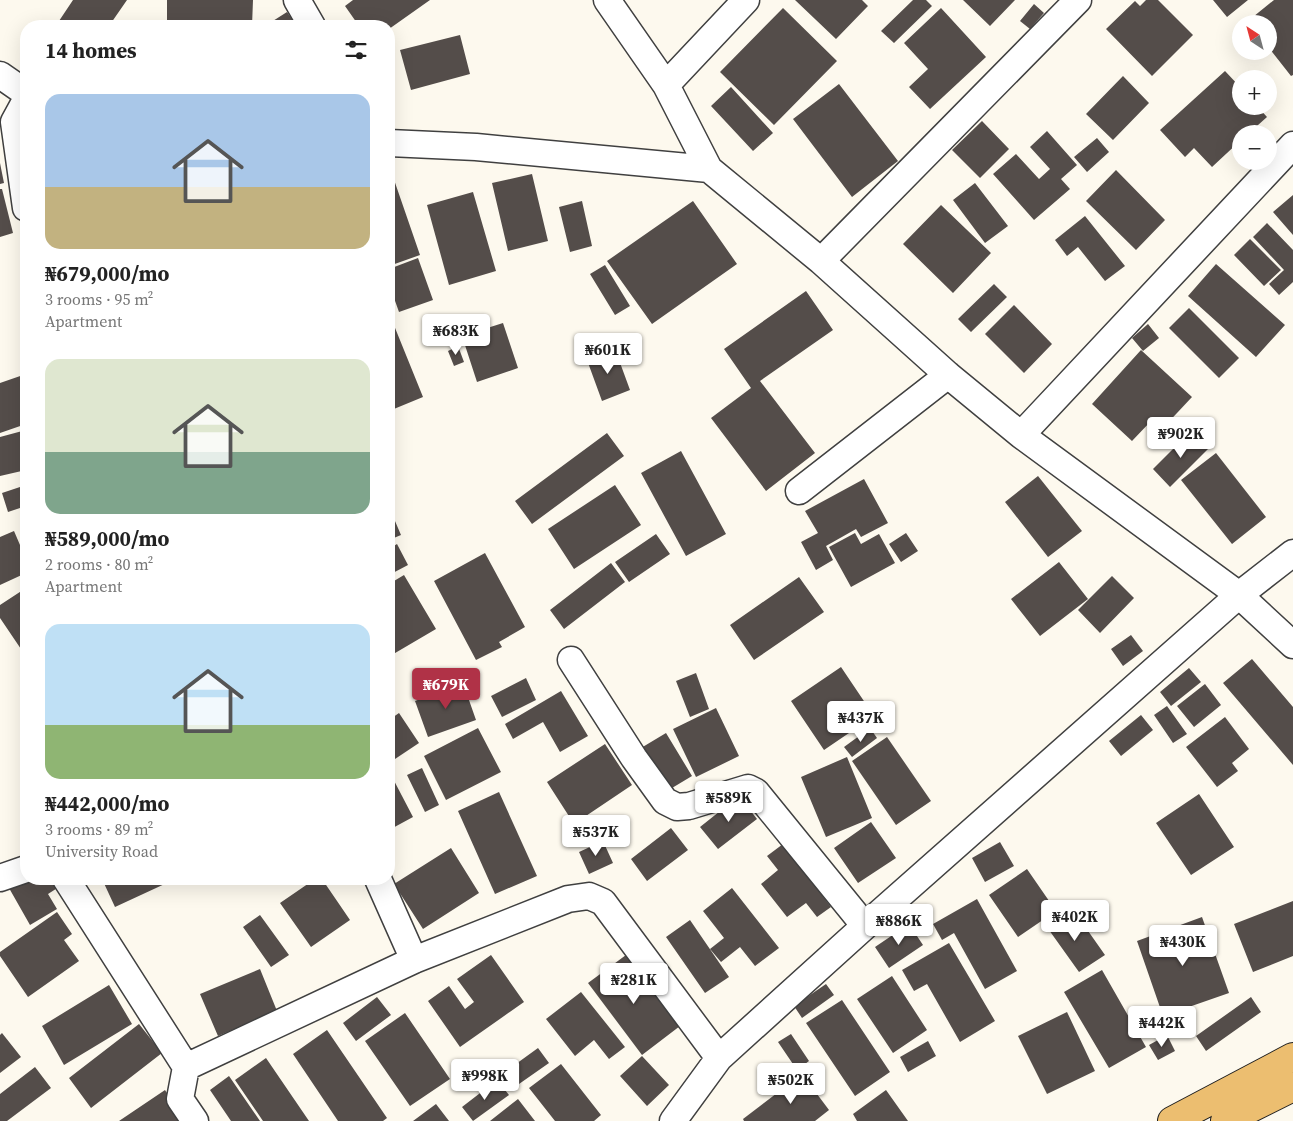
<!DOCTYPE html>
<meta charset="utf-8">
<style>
body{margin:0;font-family:"Source Serif 4",serif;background:#f2f2f2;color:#222;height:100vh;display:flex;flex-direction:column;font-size:19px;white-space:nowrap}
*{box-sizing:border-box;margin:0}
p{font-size:16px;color:#767676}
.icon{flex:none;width:28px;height:28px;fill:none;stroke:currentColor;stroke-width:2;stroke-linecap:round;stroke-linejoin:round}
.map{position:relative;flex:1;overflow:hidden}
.side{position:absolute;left:20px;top:20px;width:375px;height:865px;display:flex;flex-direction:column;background:#fff;border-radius:20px;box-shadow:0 5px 20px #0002}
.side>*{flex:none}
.needle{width:32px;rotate:324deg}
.fabs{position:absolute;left:1232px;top:15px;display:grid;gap:10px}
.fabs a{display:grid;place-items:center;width:45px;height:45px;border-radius:50%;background:#fff;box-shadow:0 5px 20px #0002;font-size:25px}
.price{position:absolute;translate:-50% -42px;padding:0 11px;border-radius:5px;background:#fff;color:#222;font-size:16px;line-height:32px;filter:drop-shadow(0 1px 2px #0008)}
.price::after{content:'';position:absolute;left:50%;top:30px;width:15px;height:11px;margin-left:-8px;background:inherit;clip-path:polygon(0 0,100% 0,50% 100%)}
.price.selected{background:#b03247;color:#fff}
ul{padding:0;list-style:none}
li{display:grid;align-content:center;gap:10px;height:265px;padding:0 25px}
li span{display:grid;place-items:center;height:155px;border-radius:15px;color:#555}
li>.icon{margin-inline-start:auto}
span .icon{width:90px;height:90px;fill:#fffc;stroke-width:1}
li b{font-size:21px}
h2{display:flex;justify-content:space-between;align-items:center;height:60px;padding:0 25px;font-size:21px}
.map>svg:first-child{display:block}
</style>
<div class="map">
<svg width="1293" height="1121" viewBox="0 0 1293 1121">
<rect width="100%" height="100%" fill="#fdf9ee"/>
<path fill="#544d4a" d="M73,0H127L109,26H61L57,24Z
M167,0H253L252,26H167Z
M353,0H430L389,29V26H359L345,6Z
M795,0H862L868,6L836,39Z
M913,0H926L932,6L894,43L881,31Z
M963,0H1015L990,26Z
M1146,0H1158L1193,35L1152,76L1106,29L1135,1L1140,6Z
M1213,0H1248L1227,17Z
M1274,0H1293V75L1291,76L1269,48V24H1250L1248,21Z
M1034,4L1044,13L1030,29L1020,21Z
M783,8L837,61L774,125L720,72Z
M941,8L986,57L930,109L909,87L928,69L904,43Z
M287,12L297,26H265Z
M460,35L470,74L411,90L400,50Z
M1225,71L1241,88V106H1257L1267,117L1248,134H1241V140L1212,167L1194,148L1185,157L1160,130Z
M1123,76L1149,103L1113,140L1086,114Z
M839,84L898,161L852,197L793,119Z
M731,87L773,133L753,151L711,106Z
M982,121L1009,149L980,178L952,150Z
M1047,131L1077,165L1061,179L1070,189L1034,220L993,174L1016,154L1039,179L1050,169L1030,147Z
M1097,138L1109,152L1087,172L1074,157Z
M0,163L4,183L0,184Z
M1116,170L1165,220L1136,250L1086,201Z
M391,171L420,255L389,266V172Z
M532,174L548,241L508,251L492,183Z
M975,183L1008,226L985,243L953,200Z
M0,189H2L13,233L0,237Z
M473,192L496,271L449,285L427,205Z
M1293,195V235L1273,212Z
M582,201L592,246L570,252L559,207Z
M693,201L737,264L652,324L607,261Z
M941,205L991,253L953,293L903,244Z
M1085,216L1125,266L1105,281L1078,247L1067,256L1055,240Z
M1267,223L1293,250V282L1279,295L1269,284L1284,270L1253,237Z
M1250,239L1281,270L1264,286L1234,255Z
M418,258L433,300L399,312L389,284V269Z
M1216,264L1285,325L1256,357L1188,296Z
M605,265L630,306L615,315L590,274Z
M994,284L1007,297L971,332L958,319Z
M806,291L833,330L760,381L815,453L766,491L711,418L751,388L724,349Z
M1014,305L1052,344L1024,373L985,334Z
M1189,308L1239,358L1219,378L1169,328Z
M389,313L423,397L389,411Z
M503,323L518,368L477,382L462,336Z
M1148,324L1159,338L1143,351L1132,338Z
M458,346L464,362L454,366L448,351Z
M615,349L630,390L602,401L587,360Z
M1141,350L1192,397L1162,429L1152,420L1132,441L1092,404Z
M26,374V424L0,433V383Z
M26,430V470L0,476V437Z
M1191,431L1209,448L1170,487L1153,469Z
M607,433L624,456L532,524L515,501Z
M681,451L726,534L686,556L641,473Z
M1216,453L1266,517L1232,544L1181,480Z
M1038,476L1082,531L1048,557L1005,502Z
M864,479L888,523L861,537L856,529L826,546L833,560L816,570L801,542L818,533L805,511Z
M26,485V506L8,512L2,493Z
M615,485L641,525L574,569L548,529Z
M389,507L401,535L389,540Z
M14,531L26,559V573L0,585V537Z
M855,533L861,544L879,534L895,563L851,587L829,547Z
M906,533L918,551L901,562L889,544Z
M656,534L670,554L629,582L615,562Z
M397,544L408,565L389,575V549Z
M485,553L525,627L499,642L502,647L476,660L434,581Z
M1059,562L1088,599L1040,636L1011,599Z
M611,563L625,582L564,629L550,610Z
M404,575L436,629L390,656L389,584Z
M1112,576L1134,598L1100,633L1078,610Z
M799,577L824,612L754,660L730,625Z
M26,588V649L23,652L0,618V605Z
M1131,635L1143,651L1123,666L1111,649Z
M1252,659L1293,707V765L1223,683Z
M841,667L874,716L824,750L791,701Z
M1189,668L1201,682L1171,706L1160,692Z
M696,673L709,709L690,717L676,681Z
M526,678L536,700L502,717L491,696Z
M463,683L476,720L428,737L415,701Z
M1205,684L1221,705L1194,727L1177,706Z
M561,691L588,736L560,752L543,722L513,739L505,724Z
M1167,706L1187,734L1173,743L1154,715Z
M716,708L739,756L696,777L673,729Z
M399,713L419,743L389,763V720Z
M1141,715L1153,730L1121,756L1109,741Z
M1225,717L1249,749L1232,763L1238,771L1217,787L1186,747Z
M478,728L501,772L446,800L424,756Z
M870,728L877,738L852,757L844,747Z
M666,733L692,776L667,791L641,748Z
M887,737L931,801L896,825L852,761Z
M605,744L632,785L574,824L547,782Z
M847,757L872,818L826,837L801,777Z
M422,768L439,805L425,812L407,775Z
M390,773L413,817L389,830V774Z
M499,792L537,876L495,894L458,811Z
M1199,794L1234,847L1191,875L1156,823Z
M739,796L757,819L718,849L700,827Z
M871,822L896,858L858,883L834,848Z
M671,828L688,850L647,881L631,859Z
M603,841L613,863L589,874L579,852Z
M1000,842L1014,866L985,882L972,858Z
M783,844L831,907L817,917L806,903L787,917L761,884L778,870L767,856Z
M451,848L479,893L423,929L394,884Z
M1027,869L1056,911L1018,937L989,895Z
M26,879H59L62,885L48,894L57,909L30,925L9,888Z
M102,879H167L169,882L115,907Z
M315,879H322L350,920L311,947L280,903Z
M732,888L779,948L755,966L740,947L721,962L710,949L724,938L703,911Z
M977,899L1017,971L985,989L954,933L942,940L933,924Z
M1293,901V956L1253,972L1234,924Z
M1061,911L1077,934L1086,928L1105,955L1079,972L1044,923Z
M57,912L72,934L64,940L79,961L28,997L0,956V952Z
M260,915L289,955L271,967L243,927Z
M1202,917L1229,993L1163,1016L1137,941Z
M690,920L729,977L705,993L666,937Z
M909,924L923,945L889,968L875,947Z
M949,943L995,1021L960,1042L927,984L914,991L902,970Z
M491,955L524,1002L460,1047L428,1001L449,986L465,1009L474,1002L457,979Z
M626,955L680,1026L642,1055L588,983Z
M260,969L277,1011L218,1036L200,994Z
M1102,970L1146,1047L1109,1068L1064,992Z
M892,976L927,1030L893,1053L857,999Z
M826,984L834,995L802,1018L794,1006Z
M109,985L132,1024L64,1065L42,1026Z
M581,992L625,1047L609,1059L594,1040L575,1056L546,1019Z
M377,997L391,1015L356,1041L343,1023Z
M1251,997L1261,1012L1206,1051L1196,1036Z
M842,1000L890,1072L855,1096L806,1023Z
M1067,1012L1095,1071L1047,1094L1018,1036Z
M405,1013L450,1079L410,1106L365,1041Z
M139,1024L162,1053L91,1108L69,1078Z
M327,1030L387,1118L383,1121H338L293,1054Z
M2,1033L21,1057L0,1073V1035Z
M791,1034L809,1061L797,1070L778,1042Z
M1167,1035L1175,1051L1158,1060L1149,1045Z
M928,1041L936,1056L908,1072L900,1057Z
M538,1048L549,1063L519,1084L509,1069Z
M642,1056L669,1085L647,1106L620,1076Z
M266,1058L309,1121H263L235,1080Z
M561,1064L601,1115L594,1121H555L529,1088Z
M35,1067L51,1088L7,1121H0V1094Z
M802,1074L829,1110L815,1121H744L743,1119Z
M229,1076L260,1121H231L210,1090Z
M497,1080L509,1095L473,1121L462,1107Z
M165,1090L185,1121H119Z
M886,1090L908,1121H857L853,1114Z
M518,1099L535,1121H490Z
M436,1104L449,1121H413Z"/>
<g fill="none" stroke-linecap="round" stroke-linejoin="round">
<defs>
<path id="minor" d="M297,0L312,26
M607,0L666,85L709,169
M0,75L26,93
M666,85L746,0
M26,100L14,122L26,208
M389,143L476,147L709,169L821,261L948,375L1021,435L1239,595L1293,645
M821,261L1078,0
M1021,435L1293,145
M799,491L948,375
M571,660L634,758L665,801L677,807L689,806L748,788L756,792L865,926
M0,878L26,869
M66,879L186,1067L180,1099L195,1121
M378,879L414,960
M186,1067L414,960L568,899L589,896L603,902L719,1058
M673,1121L719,1058L865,926L1239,595L1293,553"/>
<path id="major" d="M1172,1121L1293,1057
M1225,1121L1293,1087"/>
</defs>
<use href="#minor" stroke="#404040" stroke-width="29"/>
<use href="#major" stroke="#1e1e1e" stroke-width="30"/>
<use href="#minor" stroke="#fff" stroke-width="26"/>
<use href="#major" stroke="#ecbe70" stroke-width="28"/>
</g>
</svg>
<div class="fabs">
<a><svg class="needle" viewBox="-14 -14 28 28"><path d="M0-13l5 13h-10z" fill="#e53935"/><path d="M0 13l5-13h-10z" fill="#767676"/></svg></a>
<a>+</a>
<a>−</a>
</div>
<b class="price" style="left:456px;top:356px">₦683K</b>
<b class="price" style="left:608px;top:375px">₦601K</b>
<b class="price" style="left:1181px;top:459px">₦902K</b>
<b class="price selected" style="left:446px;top:710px">₦679K</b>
<b class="price" style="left:861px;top:743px">₦437K</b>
<b class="price" style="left:729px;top:823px">₦589K</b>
<b class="price" style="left:596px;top:857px">₦537K</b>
<b class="price" style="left:1075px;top:942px">₦402K</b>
<b class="price" style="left:899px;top:946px">₦886K</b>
<b class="price" style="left:1183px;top:967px">₦430K</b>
<b class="price" style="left:634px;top:1005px">₦281K</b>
<b class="price" style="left:1162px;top:1048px">₦442K</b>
<b class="price" style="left:485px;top:1101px">₦998K</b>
<b class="price" style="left:791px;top:1105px">₦502K</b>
<section class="side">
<h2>14 homes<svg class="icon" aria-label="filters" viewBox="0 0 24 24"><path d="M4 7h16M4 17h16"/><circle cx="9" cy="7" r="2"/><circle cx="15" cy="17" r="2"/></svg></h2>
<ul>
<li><span style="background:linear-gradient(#a9c7e8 60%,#c2b280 0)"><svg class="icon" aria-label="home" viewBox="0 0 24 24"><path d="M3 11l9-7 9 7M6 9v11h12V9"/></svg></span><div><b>₦679,000/mo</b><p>3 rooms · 95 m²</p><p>Apartment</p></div></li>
<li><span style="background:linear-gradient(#dfe7d0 60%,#7fa58c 0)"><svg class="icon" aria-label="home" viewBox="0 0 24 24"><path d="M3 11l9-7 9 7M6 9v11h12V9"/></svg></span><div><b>₦589,000/mo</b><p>2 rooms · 80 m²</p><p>Apartment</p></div></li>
<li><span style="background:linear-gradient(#bfe0f5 65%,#8fb573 0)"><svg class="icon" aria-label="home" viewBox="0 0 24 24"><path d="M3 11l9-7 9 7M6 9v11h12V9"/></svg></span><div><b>₦442,000/mo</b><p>3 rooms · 89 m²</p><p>University Road</p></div></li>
</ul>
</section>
</div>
